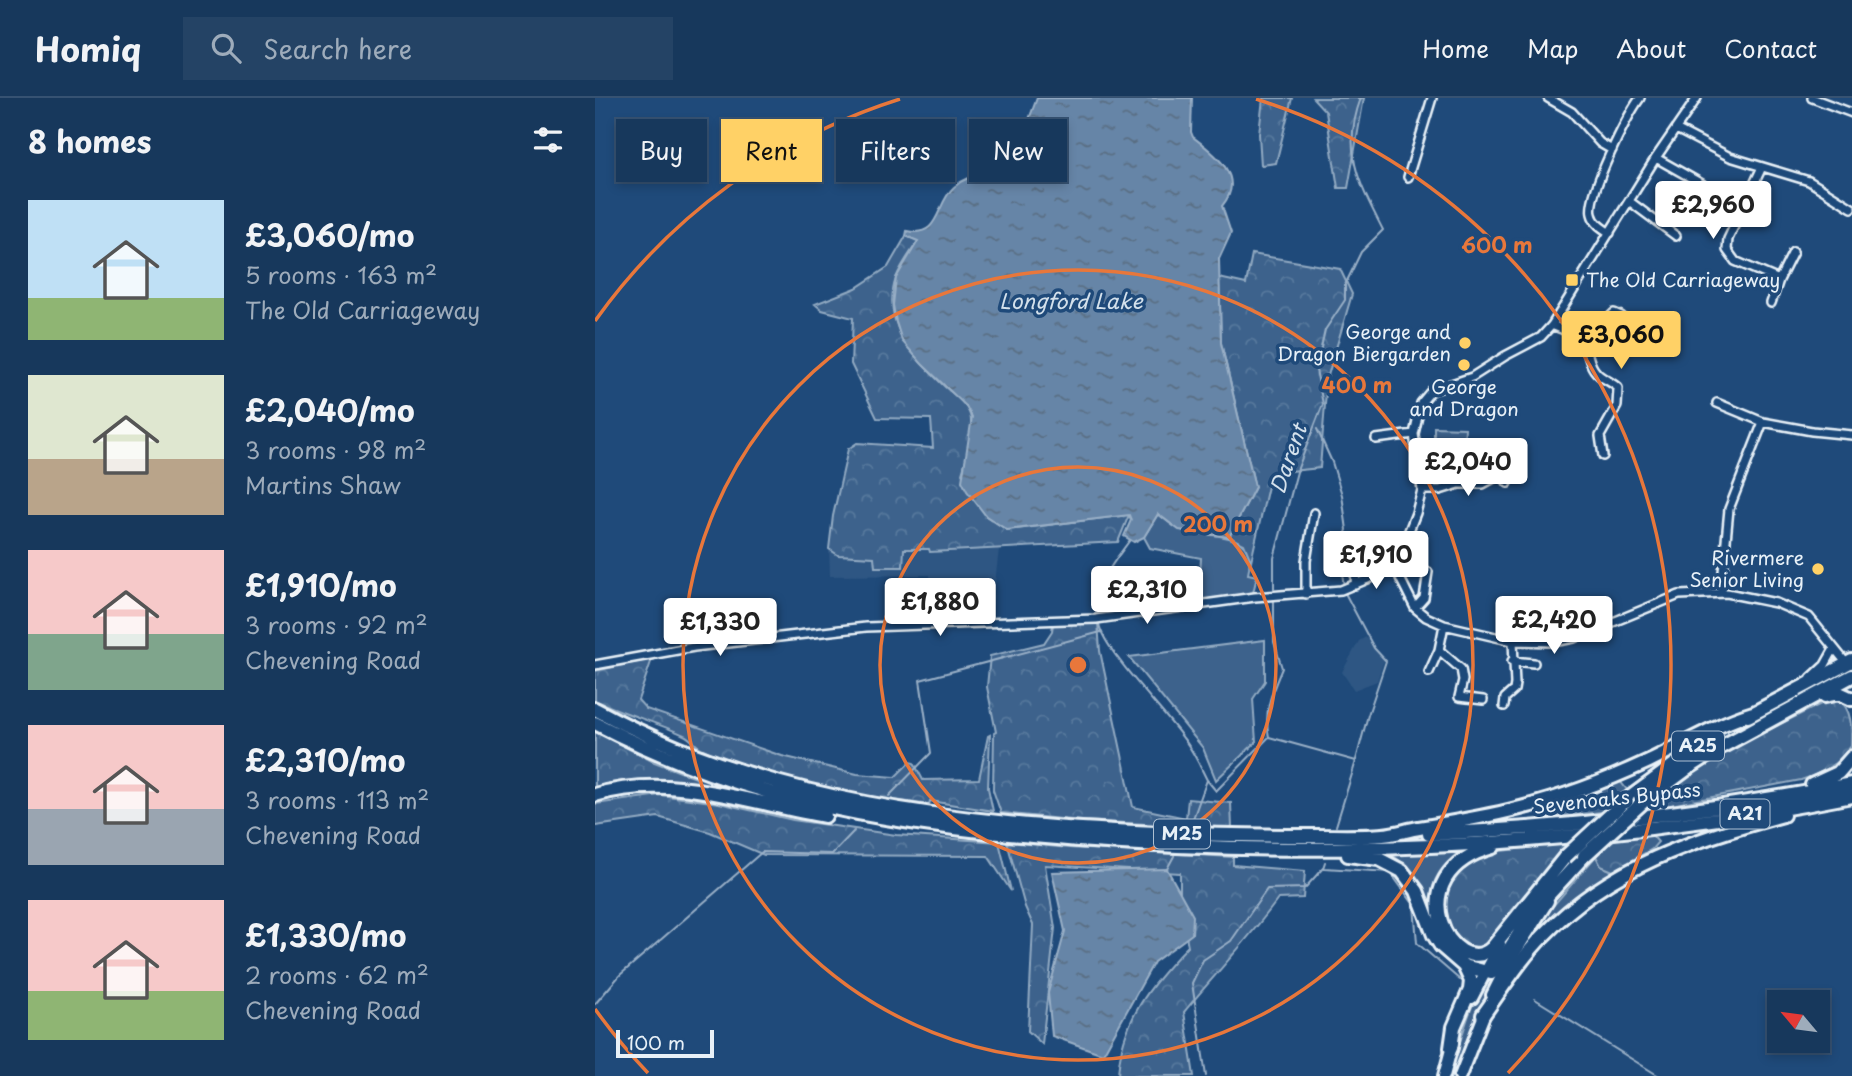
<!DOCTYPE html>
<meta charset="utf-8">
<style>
body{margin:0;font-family:"Playpen Sans",sans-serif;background:#244365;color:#f1f3f6;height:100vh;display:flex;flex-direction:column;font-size:26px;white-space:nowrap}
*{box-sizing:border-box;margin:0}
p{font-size:23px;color:#9eacbb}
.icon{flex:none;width:38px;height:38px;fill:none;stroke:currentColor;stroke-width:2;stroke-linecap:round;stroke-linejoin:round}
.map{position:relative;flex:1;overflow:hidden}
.panel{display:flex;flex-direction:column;background:#17385c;width:595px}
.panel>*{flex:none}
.hud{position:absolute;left:21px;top:21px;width:665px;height:63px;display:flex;gap:14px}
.needle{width:46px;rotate:299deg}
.controls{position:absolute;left:1172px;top:892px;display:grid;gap:14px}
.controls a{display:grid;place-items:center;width:63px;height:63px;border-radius:0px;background:#17385c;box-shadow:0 4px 10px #0003,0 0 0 2px #365272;font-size:35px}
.scale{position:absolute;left:21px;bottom:18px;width:98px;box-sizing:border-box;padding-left:7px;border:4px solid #e8f1f8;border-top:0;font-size:19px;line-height:24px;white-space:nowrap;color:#e8f1f8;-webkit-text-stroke:5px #1f4a7a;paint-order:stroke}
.price{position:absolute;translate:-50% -60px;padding:0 16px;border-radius:7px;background:#fff;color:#222;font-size:23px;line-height:46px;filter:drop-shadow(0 2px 4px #0008)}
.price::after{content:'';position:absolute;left:50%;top:42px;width:21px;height:16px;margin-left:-10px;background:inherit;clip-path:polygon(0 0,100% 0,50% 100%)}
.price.active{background:#ffd166;color:#111}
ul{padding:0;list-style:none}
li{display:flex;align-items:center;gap:21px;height:175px;padding:0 28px}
li span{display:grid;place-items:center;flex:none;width:196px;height:140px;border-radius:0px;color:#555}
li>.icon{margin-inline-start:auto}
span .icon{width:84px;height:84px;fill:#fffc;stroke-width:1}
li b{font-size:30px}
h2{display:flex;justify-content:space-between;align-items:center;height:84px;padding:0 28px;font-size:30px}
.chip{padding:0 24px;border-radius:0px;background:#17385c;box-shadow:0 4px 10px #0003,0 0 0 2px #365272;font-size:24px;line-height:63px}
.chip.active{background:#ffd166;color:#111}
header{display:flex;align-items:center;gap:42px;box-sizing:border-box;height:98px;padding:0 35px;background:#17385c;border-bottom:2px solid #365272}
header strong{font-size:33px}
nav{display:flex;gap:38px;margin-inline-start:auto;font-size:24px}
.search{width:490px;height:63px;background:#244365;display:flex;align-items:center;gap:18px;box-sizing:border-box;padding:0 24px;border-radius:0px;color:#9eacbb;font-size:26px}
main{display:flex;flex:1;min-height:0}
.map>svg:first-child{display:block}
</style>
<header>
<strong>Homiq</strong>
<div class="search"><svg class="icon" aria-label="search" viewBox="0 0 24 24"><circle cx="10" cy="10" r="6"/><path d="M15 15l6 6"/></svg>Search here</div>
<nav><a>Home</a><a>Map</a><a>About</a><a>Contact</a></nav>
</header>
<main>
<section class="panel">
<h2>8 homes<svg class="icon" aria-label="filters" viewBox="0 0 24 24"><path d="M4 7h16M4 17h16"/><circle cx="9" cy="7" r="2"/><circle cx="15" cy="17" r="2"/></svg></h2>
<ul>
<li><span style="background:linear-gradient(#bfe0f5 70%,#8fb573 0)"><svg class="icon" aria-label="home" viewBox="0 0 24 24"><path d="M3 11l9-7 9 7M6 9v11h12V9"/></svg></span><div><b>£3,060/mo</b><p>5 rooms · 163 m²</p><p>The Old Carriageway</p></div></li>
<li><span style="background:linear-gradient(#dfe7d0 60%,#b9a48a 0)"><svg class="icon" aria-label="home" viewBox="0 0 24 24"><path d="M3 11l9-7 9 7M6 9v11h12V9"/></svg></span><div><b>£2,040/mo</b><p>3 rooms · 98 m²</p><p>Martins Shaw</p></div></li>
<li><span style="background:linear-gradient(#f6c9c9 60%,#7fa58c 0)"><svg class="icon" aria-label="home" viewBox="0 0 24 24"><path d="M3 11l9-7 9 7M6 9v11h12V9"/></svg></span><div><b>£1,910/mo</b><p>3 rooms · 92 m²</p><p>Chevening Road</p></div></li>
<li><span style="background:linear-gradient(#f6c9c9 60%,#9aa5b1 0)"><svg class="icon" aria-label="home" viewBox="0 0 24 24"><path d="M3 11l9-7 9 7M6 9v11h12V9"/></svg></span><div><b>£2,310/mo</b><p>3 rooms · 113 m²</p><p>Chevening Road</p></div></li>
<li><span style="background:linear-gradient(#f6c9c9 65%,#8fb573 0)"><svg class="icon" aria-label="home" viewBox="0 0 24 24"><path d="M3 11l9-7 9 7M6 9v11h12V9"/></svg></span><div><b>£1,330/mo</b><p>2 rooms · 62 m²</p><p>Chevening Road</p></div></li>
</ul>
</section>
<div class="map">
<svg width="1257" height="978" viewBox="0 0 1257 978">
<defs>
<pattern id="forest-crowns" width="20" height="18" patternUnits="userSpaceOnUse" patternTransform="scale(1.75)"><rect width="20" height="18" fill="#3c628c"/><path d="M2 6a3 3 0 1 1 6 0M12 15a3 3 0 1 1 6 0" fill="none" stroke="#58799d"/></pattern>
<pattern id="water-ripples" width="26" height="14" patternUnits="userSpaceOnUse" patternTransform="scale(1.75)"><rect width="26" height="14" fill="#6685a7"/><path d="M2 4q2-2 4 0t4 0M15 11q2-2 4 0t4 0" fill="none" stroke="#596d82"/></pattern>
</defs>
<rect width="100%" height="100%" fill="#1f4a7a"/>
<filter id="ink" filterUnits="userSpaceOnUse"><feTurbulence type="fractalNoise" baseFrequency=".0143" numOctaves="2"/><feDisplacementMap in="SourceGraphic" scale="14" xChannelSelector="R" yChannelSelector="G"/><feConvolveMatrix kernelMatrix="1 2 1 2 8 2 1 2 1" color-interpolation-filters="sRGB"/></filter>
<g filter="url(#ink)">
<path fill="#2e5683" d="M262,345L338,351L335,454L404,451L396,520L334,522L335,477L235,478L234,451L238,418L253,351Z
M771,539L789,562L782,583L759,592L747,574L764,543Z"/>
<path fill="#3c628c" stroke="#92aac2" stroke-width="2" d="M839,329L870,330L869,345L839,344Z
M563,416C570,421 578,429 586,432C614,441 664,430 653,476L662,478L658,495L604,505L606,460L555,450L549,439Z
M670,542V583L658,601L661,644L621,682L608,650L534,559Z
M868,751C849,765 835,781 836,806H833C825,784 816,768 795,756L796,753Z
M1001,758L1006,768L1018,773C984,798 952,821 927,855L944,824Z
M901,877L876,930L860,978H855C860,961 879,891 891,882C894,880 898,879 901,877Z"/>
<path fill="url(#forest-crowns)" stroke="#92aac2" stroke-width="2" d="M668,0H697L681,65L666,67L664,36Z
M718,0H769L753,90H743L731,14Z
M311,138L323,143C316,154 306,167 301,180C286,225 317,257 347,286C356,295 371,304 375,317C379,329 371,363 367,375L391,418L412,432L534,417L523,444L335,454L334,451H309L308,469H280L279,459L243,457L234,451L238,418L253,351L262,345L338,350L336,321L282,320L256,266L258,220L227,212L220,206L261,190L293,169Z
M657,156L745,171L757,196L732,281L725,370L676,375L656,463L649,446L634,439L660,389L626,245L624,180L651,186Z
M503,524L505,553L538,709L591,720L593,701L636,705L637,730L487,723L406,715L398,692L399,635L401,634L392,589L395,558L449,545L457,533L458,526Z
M57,561L43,602L51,611L187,658L262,676L300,679L315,664L319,665L328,682L384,681L393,638L395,637L393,690L398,713L335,703L334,707C258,696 175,686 106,650C100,647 96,640 89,637C61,624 29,616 0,602V573Z
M1243,602C1257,610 1257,630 1256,648C1243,666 1228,675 1206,682L1050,712L1085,682L1123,657L1230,604Z
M0,633L57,663L101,680L104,685C69,680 34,679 0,689Z
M1025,683L1032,692L1008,714L945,720V713Z
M65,697L124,705L198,722L301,737L404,744L416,793L393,758L169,757L115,734L63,719L0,728V706Z
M1056,736L1063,744L1057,751L1018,773L1006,768L1001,758L1019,740Z
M412,744L474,750L638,759V767L710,773L708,800L683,801C654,841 620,876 589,914L599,978H523C526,922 556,886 593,848L585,807V775L450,767L460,830L447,946L433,933L438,827L430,809Z
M971,745H976L916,812L893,846L876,852L861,841L851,824L849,795L861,771L897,754Z"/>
<path fill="url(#water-ripples)" stroke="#9ab0c7" stroke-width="2" d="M442,0H597L596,34L598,39C619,55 652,79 627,108L636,135L624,161L626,245L660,389L634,439L584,432L563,416L549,439L539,444L529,438L536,422L534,417L412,432L391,418L372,393L367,383L377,319L371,308L327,266L307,243L301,224L298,207L301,180L323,143L311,138L312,133C346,140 340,106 359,89C376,73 402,78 419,61Z
M572,771L598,818L597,836L559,864L508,956L457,938L453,895L470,833L457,774Z"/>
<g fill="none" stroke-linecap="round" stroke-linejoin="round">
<path stroke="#9ab0c7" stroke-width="2" d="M722,331L737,364L747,397L752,432L744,453L749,489
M750,495L779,550L791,563L773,617L761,662
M679,496V460L703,370L728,306L721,272L730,232L750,202V187L766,154L788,132C764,85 746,53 766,0
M679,502V544L687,570C677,594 668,613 674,639L761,663L741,728
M503,516C500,485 518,465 535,442
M504,526C509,553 570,614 588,640C598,652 605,668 612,682L596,726
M612,682L621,693L673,640
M294,698L336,655L325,582L506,534
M729,770L795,774L819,807L822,845L865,882
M572,771L579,758
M940,901L1064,978
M0,906L25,877L167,754L237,756L259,733
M611,978L597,885L608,862L636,843L672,791L710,790L728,770L730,764"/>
<defs>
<path id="street" d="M953,0L977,14L1005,45L1017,52
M1102,0L1060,61L957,227L946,239L910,258L877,279L836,293L826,305L819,336L827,392L821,415L802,463L805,480L820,510L831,519L849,527L918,543L958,544L979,540L1084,497L1132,495L1181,505L1214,519L1252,566
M1217,0L1257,15
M1081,31L1135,59L1214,83L1257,110
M1061,60L1107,86
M1167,69L1133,141L1132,152L1140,163L1184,182
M813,79L837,0
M1034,103L1081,138
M1015,135C1007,130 999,125 997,116C992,97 1032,18 1045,0
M1176,205L1184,182L1198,154
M957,227C968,232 985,237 990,248C994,257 994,267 1001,274C1005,280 1016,283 1023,290L1022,308L1005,338L1008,358
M989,245L1019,215L1026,218V224L1007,228
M1122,305L1168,324
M781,341L819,336
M906,376L913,385
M827,392H845L864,386H888L910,374
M760,487L762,456
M1126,495L1134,411L1168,324L1217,333L1257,337
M711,496V463L719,415
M820,510L829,500L833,474
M849,527L844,552L866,571L868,582L864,599L888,602
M917,563L939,565
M0,567L99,549L271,529L501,521L660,499L746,492L802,469
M834,574L844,552
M1216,580L1230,567L1239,551
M909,608L910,600L919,592L920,586L918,543"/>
<path id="primary" d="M897,897L911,869L953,803
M877,900L905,846
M849,978L858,944
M865,978L891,912"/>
<path id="highway" d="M1230,598L1244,595L1257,601
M0,611C174,706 365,726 560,735C614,737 668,738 722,738C744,738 767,739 788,737C800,736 812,732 824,730C854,725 883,720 913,713C961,702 1009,684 1054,663C1089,646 1122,626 1158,615
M1153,618L1257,563
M0,625C159,708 307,728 483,742C740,762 1004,748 1257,698
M1217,687L1243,675L1257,659
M0,697C76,674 155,705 230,718
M1049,703L1092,671L1126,649L1257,578
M1029,704L1113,642
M834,736C976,730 1118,713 1257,686
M898,749C798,776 859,885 897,850L970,759
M753,757L784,761L807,773L822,793L839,837L846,848L869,868L896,875L901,872L937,815L989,758
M888,917C908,889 926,860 950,836C1015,768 1101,741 1188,717
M856,950L859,929L875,892L876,883L869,868"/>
</defs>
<use href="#street" stroke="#e8f1f8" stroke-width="12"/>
<use href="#primary" stroke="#e8f1f8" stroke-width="16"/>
<use href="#highway" stroke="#e8f1f8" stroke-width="18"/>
<use href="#street" stroke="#1f4a7a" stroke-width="7"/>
<use href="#primary" stroke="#1f4a7a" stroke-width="10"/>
<use href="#highway" stroke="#1f4a7a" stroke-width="12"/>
<defs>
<path id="highway-bridge" d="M989,758L1049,703
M970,759L1029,704"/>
</defs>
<use href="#highway-bridge" stroke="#e8f1f8" stroke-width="18" stroke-linecap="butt"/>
<use href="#highway-bridge" stroke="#1f4a7a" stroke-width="12"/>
</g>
</g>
<g fill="none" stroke="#e8773b" stroke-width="3.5">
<circle cx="483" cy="567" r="198"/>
<circle cx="483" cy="567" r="395"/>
<path d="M53 975A593 593 0 0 1 0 911M0 223A593 593 0 0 1 305 1M661 1A593 593 0 0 1 913 975"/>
</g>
<g fill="#ffd166" stroke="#1f4a7a" stroke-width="2.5">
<rect x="970" y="175" width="14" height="14" rx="3.5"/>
<circle cx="870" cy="245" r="7"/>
<circle cx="869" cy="267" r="7"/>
<circle cx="1223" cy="471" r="7"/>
</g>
<g text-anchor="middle" stroke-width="7" stroke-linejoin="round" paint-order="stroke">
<g fill="#1f4a7a" stroke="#acbfd2" stroke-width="2">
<rect x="1077" y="633.5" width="52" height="29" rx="5"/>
<rect x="1125.5" y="701.5" width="49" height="29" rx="5"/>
<rect x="559" y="721.5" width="56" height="29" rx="5"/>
</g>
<g font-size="18" font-weight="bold" fill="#e8f1f8">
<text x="1103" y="654">A25</text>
<text x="1150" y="722">A21</text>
<text x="587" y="742">M25</text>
</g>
<g font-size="19" fill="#e8f1f8" stroke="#1f4a7a" text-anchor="end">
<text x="991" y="189" text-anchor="start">The Old Carriageway</text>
<text x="856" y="241">George and<tspan x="856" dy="22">Dragon Biergarden</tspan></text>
<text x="869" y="296" text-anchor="middle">George<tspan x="869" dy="22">and Dragon</tspan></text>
<text x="1209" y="467">Rivermere<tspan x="1209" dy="22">Senior Living</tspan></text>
</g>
<g font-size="19" fill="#e8f1f8" stroke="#1f4a7a">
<text transform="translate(1022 700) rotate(-6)" y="7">Sevenoaks Bypass</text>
</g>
<g font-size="21" font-style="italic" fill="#d4e1ec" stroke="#1f4a7a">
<text x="476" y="211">Longford Lake</text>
<text transform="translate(694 361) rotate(-71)" y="7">Darent</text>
</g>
</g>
<circle cx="483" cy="567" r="10" fill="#e8773b" stroke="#1f4a7a" stroke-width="3.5"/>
<g font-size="21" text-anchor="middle" font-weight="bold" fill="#e8773b" stroke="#1f4a7a" stroke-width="7" stroke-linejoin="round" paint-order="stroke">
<text x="902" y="155">600 m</text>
<text x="762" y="295">400 m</text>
<text x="623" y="434">200 m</text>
</g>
</svg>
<div class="controls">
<a><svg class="needle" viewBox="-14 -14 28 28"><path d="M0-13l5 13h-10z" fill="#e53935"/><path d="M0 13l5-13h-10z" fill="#9eacbb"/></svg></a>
</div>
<div class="scale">100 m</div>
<b class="price" style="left:1118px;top:143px">£2,960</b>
<b class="price active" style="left:1026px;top:273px">£3,060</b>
<b class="price" style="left:873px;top:400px">£2,040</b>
<b class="price" style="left:781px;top:493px">£1,910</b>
<b class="price" style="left:552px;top:528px">£2,310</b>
<b class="price" style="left:345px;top:540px">£1,880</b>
<b class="price" style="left:959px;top:558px">£2,420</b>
<b class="price" style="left:125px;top:560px">£1,330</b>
<div class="hud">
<a class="chip">Buy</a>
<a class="chip active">Rent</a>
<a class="chip">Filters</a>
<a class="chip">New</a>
</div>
</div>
</main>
